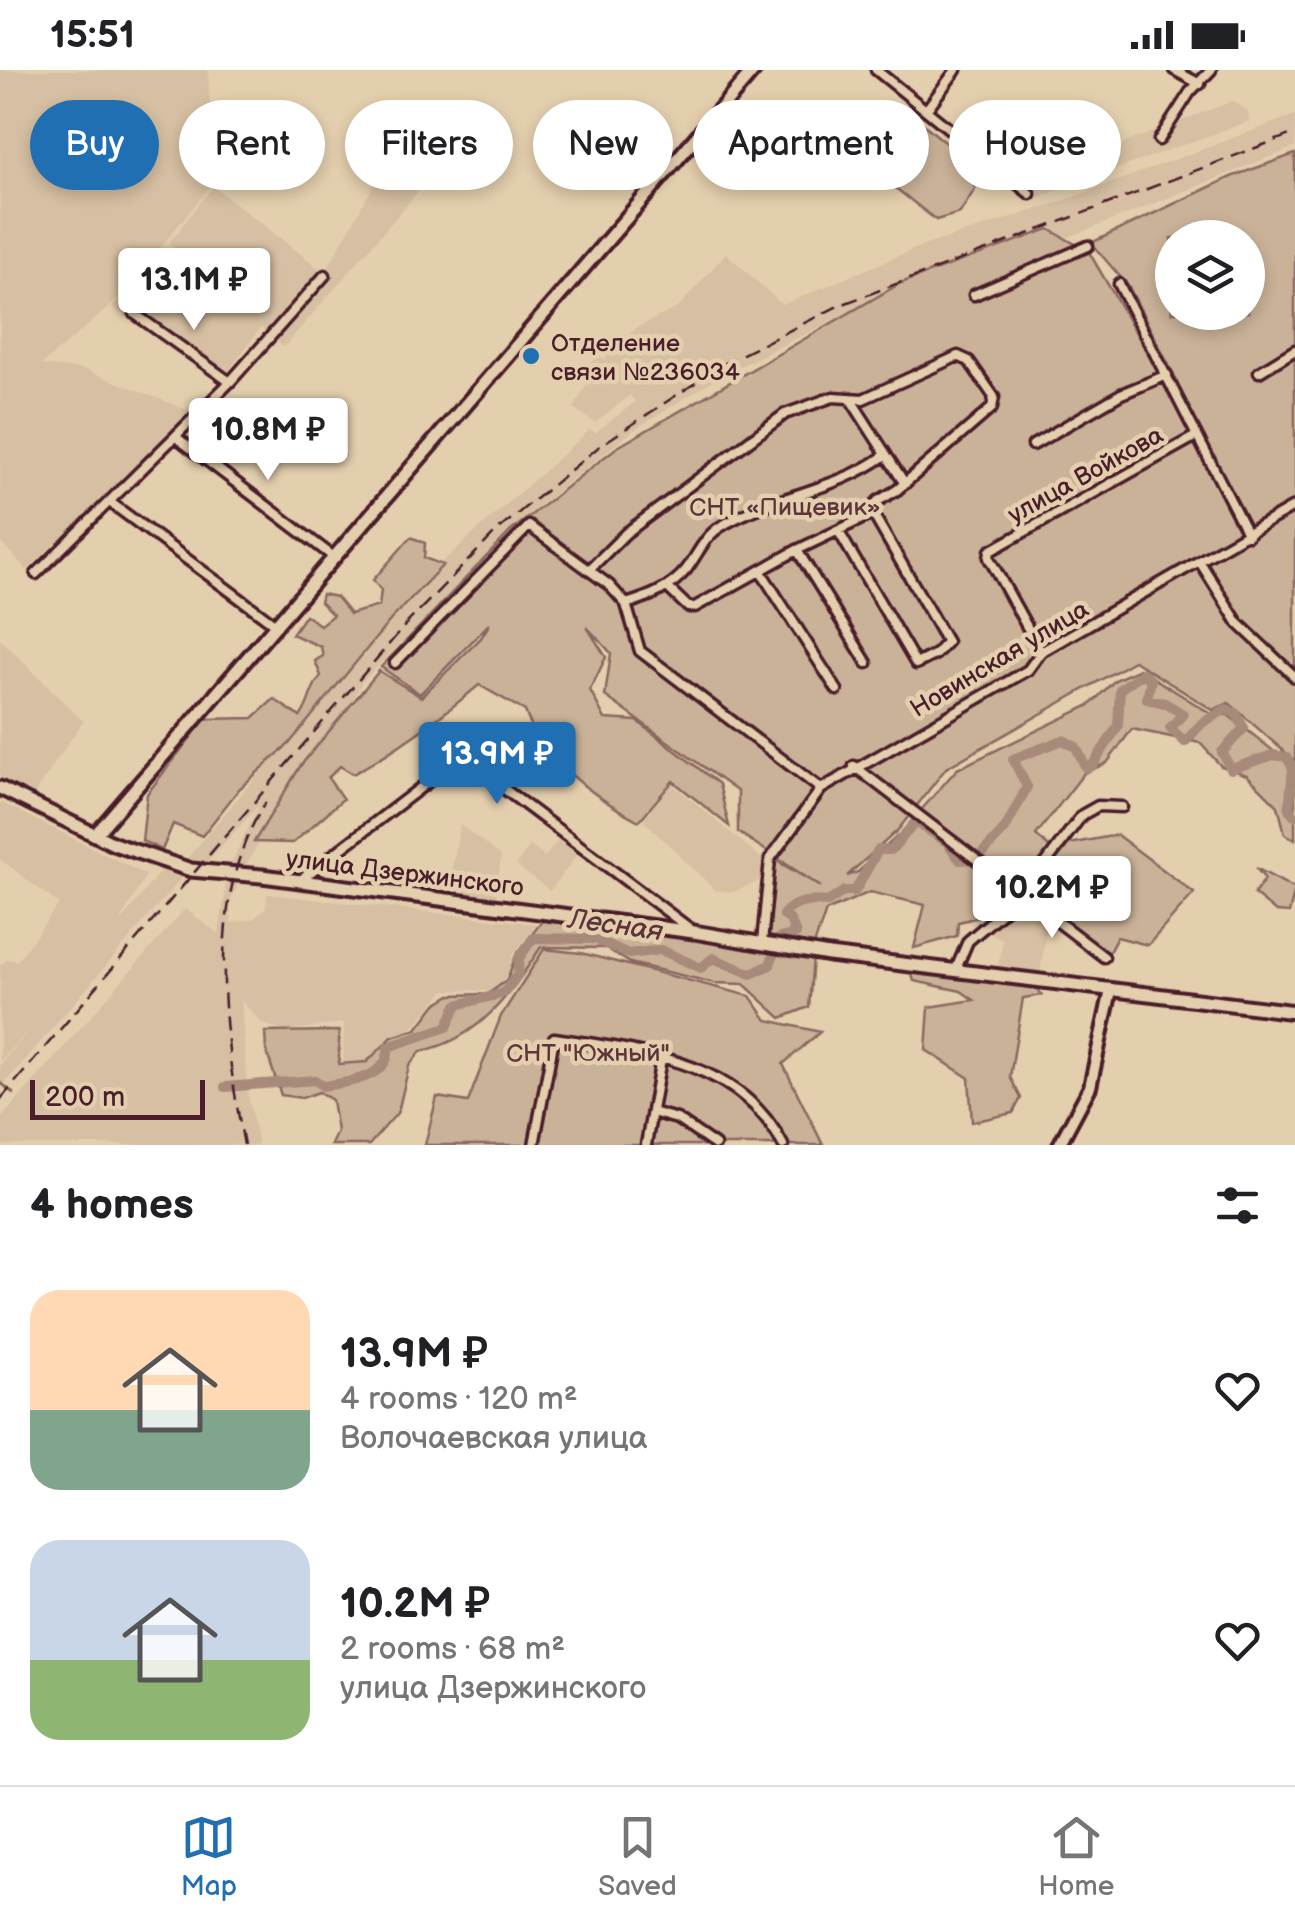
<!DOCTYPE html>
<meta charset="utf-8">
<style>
body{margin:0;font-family:"Balsamiq Sans",sans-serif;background:#f2f2f2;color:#202124;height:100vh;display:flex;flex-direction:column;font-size:38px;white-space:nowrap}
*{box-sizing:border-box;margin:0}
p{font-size:32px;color:#757577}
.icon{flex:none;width:55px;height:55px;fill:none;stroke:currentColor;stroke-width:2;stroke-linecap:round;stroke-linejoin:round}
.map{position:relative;height:1075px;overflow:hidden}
.side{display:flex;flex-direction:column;background:#fff;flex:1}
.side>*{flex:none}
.top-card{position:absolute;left:30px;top:30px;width:1235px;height:90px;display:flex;gap:20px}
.controls{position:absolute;left:1155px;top:150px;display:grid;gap:20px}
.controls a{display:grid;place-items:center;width:110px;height:110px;border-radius:50%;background:#fff;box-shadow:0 5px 15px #0003;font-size:50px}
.scale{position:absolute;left:30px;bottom:25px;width:175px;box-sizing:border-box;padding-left:10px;border:5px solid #4a1f2b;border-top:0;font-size:28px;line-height:35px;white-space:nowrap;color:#4a1f2b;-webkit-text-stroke:8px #e3cead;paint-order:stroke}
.price{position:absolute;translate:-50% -85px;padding:0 22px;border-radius:10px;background:#fff;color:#222;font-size:32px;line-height:65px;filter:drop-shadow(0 2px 5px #0008)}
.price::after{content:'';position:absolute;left:50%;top:60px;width:30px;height:22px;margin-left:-15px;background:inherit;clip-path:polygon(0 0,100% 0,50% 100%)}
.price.selected{background:#1f6fb2;color:#fff}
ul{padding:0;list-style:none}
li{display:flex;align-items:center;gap:30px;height:250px;padding:0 30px}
li span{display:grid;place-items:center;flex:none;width:280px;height:200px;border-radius:30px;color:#555}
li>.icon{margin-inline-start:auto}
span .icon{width:120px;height:120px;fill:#fffc;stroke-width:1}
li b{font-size:42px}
h2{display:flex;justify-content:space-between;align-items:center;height:120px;padding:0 30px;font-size:42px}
.tag{padding:0 35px;border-radius:45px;background:#fff;box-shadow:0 5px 15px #0003;font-size:35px;line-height:90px}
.tag.selected{background:#1f6fb2;color:#fff}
.status{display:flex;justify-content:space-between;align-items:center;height:70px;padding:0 50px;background:#fff;direction:ltr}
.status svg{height:28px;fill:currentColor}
.tab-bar{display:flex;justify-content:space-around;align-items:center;height:140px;border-top:2px solid #e0e0e0;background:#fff;font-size:28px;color:#757577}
.tab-bar a{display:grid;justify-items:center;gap:5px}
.tab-bar .selected{color:#1f6fb2}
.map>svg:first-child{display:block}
</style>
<div class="status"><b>15:51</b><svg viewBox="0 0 49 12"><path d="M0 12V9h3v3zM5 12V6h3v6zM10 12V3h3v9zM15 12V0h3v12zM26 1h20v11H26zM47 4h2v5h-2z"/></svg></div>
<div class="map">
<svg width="1295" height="1075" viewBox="0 0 1295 1075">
<rect width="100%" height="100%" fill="#e3cead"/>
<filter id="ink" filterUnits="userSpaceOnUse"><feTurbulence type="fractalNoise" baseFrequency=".01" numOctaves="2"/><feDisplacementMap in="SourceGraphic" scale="20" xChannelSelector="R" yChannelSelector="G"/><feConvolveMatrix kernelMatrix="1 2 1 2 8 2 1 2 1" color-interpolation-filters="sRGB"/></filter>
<g filter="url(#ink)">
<path fill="#d6bfa2" d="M0,0H208L214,112L114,233L41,295L85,300L193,342L27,500L0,471Z
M427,28L463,55L436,89L441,95L284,277L261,257L221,311L112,237L150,197L178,182L170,172L213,116L325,203L403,62Z
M1233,31L1247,40L1249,51L1039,127L1029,110Z
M1295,45V77L1085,161L850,242L722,305L634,360L529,444L361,613L349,638L303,698L241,803L230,833L231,853L254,849L266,838L267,824L536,854L512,886L511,910L503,921L445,920L379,996L343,1008L344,953L284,961L262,953L241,930L247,1021L258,1075H0V1050L185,839L219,864L229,798L260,734L200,799L190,798L0,1019V995L34,954L0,991V896L7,889L17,891L59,834L0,789V732L146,805L117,857L162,799L175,803L421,511L590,360L595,363L635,332L630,325L595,353L574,338L592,305L585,300L598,286L606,289L607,282L638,257L678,238L726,183L782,235L917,178L1063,131Z
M0,569L83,651L34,724L0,707Z
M672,714L766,792L759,811L733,822L715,820L643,750Z
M460,755L501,786L495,831L448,824Z
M561,766L580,781L550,821L516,795L530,776L545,787Z
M1026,835L1047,853L1040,904L998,898L1003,869L988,862Z"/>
<path fill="#cab298" stroke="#8a6862" stroke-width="2.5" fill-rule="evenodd" d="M893,36L904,38L970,93L975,119L960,143L936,150L859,89C850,61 865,41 893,36Z
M1295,84V691L1229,633L1213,640L1134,591L946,698L898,760L847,806L858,802L901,763L957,699L1090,635L1115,610L1139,599L1210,643L1228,645L1295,698V769L1285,764L1278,736L1247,705L1221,696L1200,673L1132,659L1107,693L1084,703L1036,765L1050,778C1025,813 1003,844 958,852L957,866L914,878L925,835L870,822L826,841L814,875L768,868L775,790L821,817L738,762V722L605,626L611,583L587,557L606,587L590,620L605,649L637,651L719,714L729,756L673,711L639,751C595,728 541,688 525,641L479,615C439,649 399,678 353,704L340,696L328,708L343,729L293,773L254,772L301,695L379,601L421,627L481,568L490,553L420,624L381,597L511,461L616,378L901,213L1049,159L1089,182L1165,313L1176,309L1129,217L1091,173L1231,107ZM1172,168H1248V242H1172Z
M411,467L425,473L424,488L443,495L393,547L289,674L239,719L202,766L173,754L162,780L142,771L147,724L205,649L253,648L274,629L300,647C311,633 309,619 321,606L315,591L323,586L321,577L292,564L305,545L320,555L333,545L320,532L322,524L336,527L350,544L379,536L381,520L373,510Z
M1117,765L1194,823L1148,875L1117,867L1106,888L1098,889L1026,835L1029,822L1069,774Z
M1256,798L1295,819L1289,843L1276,842L1254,824L1265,809Z
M542,851L724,871L813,887L809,937L781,948L744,914L714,913L630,893L606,878L541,877C511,923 479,970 421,981L409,996L398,1042L369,1075H331L337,1061L332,1030L319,1022L302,1028L281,1025L266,980L265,962L339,961V994L367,992L392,967L417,959L436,934L451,925L488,924L507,910L516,885Z
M544,879L581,883L750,926L767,950L820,962L783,994L823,1075H425L437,1027L468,1032L501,946Z
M911,901L1037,919L1042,925L1023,928L1010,1007L1021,1028L1013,1043L972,1052L969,1008L926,980L929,937L974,930L961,921L914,911Z"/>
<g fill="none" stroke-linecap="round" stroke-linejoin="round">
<path stroke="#825f5a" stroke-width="2.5" d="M0,1012L14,1024"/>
<path stroke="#a78a7a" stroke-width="10" d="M225,1017L315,1010L323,1016C345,1013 391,1008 388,977L447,957L457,935L504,923L518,904L519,888L533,868L595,869L629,884L661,880L701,898L713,888L751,904L770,895L779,868L796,864L790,850L783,845C794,831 811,830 828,832L844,821H855L878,780H891L916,752L947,772L960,790L977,789L1005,759L1027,717L1013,689L1063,670L1076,677L1086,698L1093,695L1118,656L1120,619L1143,603L1151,610L1147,629L1165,633L1183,644L1170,658L1185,672L1202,653L1226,639L1236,644L1244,658L1222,682L1231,699L1273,685L1287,687L1293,699L1289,739L1295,746"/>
<defs>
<path id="street" d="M876,0L1030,124
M1174,0L1200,14
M927,39L956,0
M1159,70L1190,22L1211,0
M1119,214L1248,465
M974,225L1088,176
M135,244L230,312
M1259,302L1295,280
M851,330L905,414
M176,367L335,488
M1033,375L1121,324L1167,305
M111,433L277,556
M839,462L916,594L936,584L947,572L872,442
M797,480L867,593
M1200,492L1238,553L1295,607
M590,499L626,463L785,344L833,327L863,329L958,286L969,291L994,327L992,338L897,420L878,431L866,447L797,480L695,537H688L667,517
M761,502L837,620
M36,504L230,312L325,205
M626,534C649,527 670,519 686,500C697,486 704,467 720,457C770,426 836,421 884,386
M1041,582L989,488L990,481L1196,366
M395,593L529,456L609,515L626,534L640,581L821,719
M854,696L1104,887
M299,811L445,699L483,703L689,858
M762,873L770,789L821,719L1028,600L1041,582L1295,436
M956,899L968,871L1022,825L1082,745L1098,736L1122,737
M652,1042L677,1049L715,1075
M534,1075L554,968C639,981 740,989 783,1075
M646,1075L661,989"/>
<path id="secondary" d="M1059,1075L1090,1017L1111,920"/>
<path id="primary" d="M0,718L114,774L191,800L262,806L694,862L829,885L1295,942
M95,765L754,0"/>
</defs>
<use href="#street" stroke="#4a1f2b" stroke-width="15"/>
<use href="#secondary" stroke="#4a1f2b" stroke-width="18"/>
<use href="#primary" stroke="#4a1f2b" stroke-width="19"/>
<use href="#street" stroke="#e3cead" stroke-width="8"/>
<use href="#secondary" stroke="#e3cead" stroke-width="10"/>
<use href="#primary" stroke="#e3cead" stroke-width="11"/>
<path stroke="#4a1f2b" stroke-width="2.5" stroke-dasharray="15 8" stroke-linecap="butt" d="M0,1030L408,552L499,459L601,375L727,292L838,236L1295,63
M244,1075C224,969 203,827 266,732"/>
</g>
</g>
<circle fill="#1f6fb2" stroke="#e3cead" stroke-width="4" cx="531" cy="286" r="10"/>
<g text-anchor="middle" stroke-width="9" stroke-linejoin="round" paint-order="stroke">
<g font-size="25" fill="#4a1f2b" stroke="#e3cead" text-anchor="start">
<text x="551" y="281">Отделение<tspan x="551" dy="29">связи №236034</tspan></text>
</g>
<g font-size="25" fill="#4a1f2b" stroke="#e3cead">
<text transform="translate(1085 404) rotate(-29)" y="9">улица Войкова</text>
<text transform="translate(999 588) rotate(-31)" y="9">Новинская улица</text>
<text transform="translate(405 802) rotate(7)" y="9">улица Дзержинского</text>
</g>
<g font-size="25" fill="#5d353b" stroke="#e3cead">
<text x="785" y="445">СНТ «Пищевик»</text>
<text x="588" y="991">СНТ "Южный"</text>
</g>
<g font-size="28" font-style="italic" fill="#5d343b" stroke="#e3cead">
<text transform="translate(616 854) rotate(8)" y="10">Лесная</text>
</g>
</g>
</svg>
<div class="controls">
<a><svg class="icon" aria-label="layers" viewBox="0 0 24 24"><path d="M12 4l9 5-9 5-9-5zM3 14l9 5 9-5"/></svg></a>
</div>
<div class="scale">200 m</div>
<b class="price" style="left:194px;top:263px">13.1M ₽</b>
<b class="price" style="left:268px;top:413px">10.8M ₽</b>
<b class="price selected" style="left:497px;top:737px">13.9M ₽</b>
<b class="price" style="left:1052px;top:871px">10.2M ₽</b>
<div class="top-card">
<a class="tag selected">Buy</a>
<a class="tag">Rent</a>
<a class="tag">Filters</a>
<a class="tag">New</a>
<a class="tag">Apartment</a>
<a class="tag">House</a>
</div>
</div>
<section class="side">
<h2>4 homes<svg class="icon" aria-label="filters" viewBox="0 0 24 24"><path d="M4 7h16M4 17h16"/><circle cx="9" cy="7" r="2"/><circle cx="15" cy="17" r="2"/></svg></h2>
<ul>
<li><span style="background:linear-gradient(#ffd9b3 60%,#7fa58c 0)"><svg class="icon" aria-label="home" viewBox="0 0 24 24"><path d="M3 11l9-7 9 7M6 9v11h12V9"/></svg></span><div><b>13.9M ₽</b><p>4 rooms · 120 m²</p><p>Волочаевская улица</p></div><svg class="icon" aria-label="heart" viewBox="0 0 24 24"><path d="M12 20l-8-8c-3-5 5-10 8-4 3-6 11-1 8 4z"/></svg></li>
<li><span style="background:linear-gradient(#c9d6e8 60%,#8fb573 0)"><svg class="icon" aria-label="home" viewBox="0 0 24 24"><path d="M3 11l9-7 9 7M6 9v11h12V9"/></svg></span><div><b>10.2M ₽</b><p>2 rooms · 68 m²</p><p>улица Дзержинского</p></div><svg class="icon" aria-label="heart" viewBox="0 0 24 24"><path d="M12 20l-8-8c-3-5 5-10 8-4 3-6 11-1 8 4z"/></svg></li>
</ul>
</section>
<nav class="tab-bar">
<a class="selected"><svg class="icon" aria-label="map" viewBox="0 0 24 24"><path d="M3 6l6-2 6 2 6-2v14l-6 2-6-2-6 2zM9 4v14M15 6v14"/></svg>Map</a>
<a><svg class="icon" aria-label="saved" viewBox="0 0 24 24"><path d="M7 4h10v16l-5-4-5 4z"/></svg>Saved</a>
<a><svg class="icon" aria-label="home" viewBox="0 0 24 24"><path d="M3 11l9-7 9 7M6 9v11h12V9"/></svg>Home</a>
</nav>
